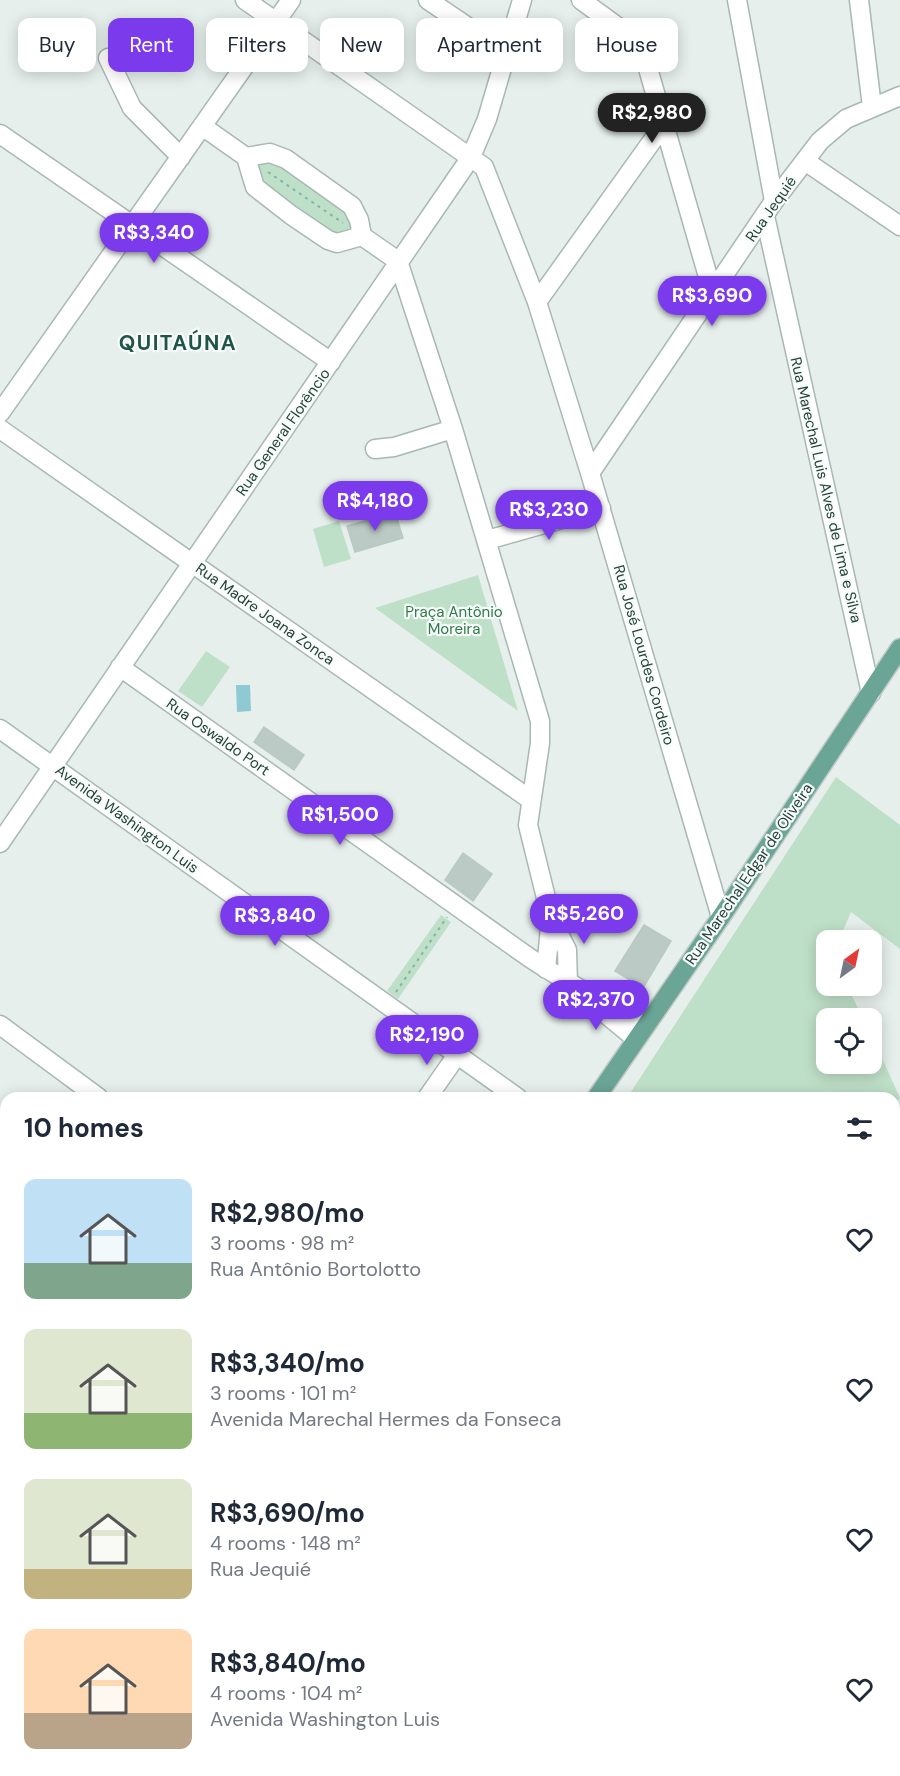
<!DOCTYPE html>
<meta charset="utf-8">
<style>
body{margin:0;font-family:"DM Sans",sans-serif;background:#f2f2f3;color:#1f2937;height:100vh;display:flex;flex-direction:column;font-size:22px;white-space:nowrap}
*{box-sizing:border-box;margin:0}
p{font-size:20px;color:#747a83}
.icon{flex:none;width:33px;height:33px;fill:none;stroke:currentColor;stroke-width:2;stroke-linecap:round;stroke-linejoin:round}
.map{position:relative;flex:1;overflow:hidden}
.drawer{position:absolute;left:0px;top:1092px;width:900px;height:684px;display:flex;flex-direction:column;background:#fff;border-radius:18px 18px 0 0;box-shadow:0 3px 15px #0003}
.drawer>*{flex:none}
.banner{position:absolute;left:18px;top:18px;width:864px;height:54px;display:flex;gap:12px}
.needle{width:39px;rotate:33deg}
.tools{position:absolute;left:816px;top:930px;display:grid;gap:12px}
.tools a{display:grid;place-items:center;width:66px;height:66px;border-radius:12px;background:#fff;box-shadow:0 3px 15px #0003;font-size:30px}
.price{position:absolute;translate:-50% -51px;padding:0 14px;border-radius:21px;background:#7c3aed;color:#fff;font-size:20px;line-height:39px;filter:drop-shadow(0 2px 3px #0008)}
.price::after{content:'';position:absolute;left:50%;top:36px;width:18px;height:14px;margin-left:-9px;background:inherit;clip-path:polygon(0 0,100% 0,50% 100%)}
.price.selected{background:#222;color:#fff}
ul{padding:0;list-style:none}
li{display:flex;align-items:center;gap:18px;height:150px;padding:0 24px}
li span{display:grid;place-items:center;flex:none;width:168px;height:120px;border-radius:12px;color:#555}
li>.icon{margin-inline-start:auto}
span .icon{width:72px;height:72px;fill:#fffc;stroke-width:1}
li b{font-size:26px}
h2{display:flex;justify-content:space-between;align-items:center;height:72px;padding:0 24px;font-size:26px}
.pill{padding:0 21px;border-radius:12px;background:#fff;box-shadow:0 3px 15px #0003;font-size:21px;line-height:54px}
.pill.selected{background:#7c3aed;color:#fff}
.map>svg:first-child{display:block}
</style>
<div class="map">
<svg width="900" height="1776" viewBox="0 0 900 1776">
<rect width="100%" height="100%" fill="#e6efeb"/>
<path fill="#bfe0c8" d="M272,161L351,216L353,231L339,239L258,183L256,165Z
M339,521L351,559L324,567L313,529Z
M478,575L518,711L375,608Z
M206,651L230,667L202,707L178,691Z
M836,777L900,825V949L851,912L839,940H826V986H847L863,1018H826V1064H872V1036L900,1098L894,1106V1098H627Z
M441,915L451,922L398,999L387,991Z"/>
<path fill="#8ec9d4" d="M236,685H250L251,711L237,712Z"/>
<path fill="#bbcac4" stroke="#b8c9c2" stroke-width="1.5" d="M394,509L403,538L355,552L347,526L385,515L384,512Z
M264,727L304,755L294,770L254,742Z
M463,853L492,874L473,901L445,880Z
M644,925L671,941L643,988L615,971Z"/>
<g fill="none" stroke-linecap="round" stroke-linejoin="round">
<defs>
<path id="minor" d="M245,0L484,167L537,302L590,473L721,917
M428,0L505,52
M581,0L629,35L645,58L713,294
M737,0L774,201
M859,0L872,107
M108,58L132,108L181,157
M202,126L246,157L255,187L291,215L328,240L337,243L362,236
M0,134L331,362
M246,157L270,153L286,159L352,206L359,220L362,236L398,261L453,429L540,721V743L528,825L551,918L567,950L568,983
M805,161L900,226
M765,216L871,693
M537,302L665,123
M0,413L291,0
M0,429L531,800
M375,449L394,447L453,429
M590,473L774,201L820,141L846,119L900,96
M487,540L601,508
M120,667L527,956C565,982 605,1002 644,1027
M0,729L518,1098
M0,843L471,157L487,119L522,0
M546,969L551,918
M596,1006L636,1039
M0,1025L99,1098
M427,1098L457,1055
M0,1158L6,1163
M0,1280L6,1283
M0,1720L6,1713
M439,1770L441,1776
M578,1770L580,1776"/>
<path id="major" d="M596,1098L721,917L900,648
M894,1518L900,1520
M894,1533L900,1535
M297,1770L298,1776
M130,1776L134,1770
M161,1776L165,1770"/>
</defs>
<use href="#minor" stroke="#a8b8b2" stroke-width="21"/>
<use href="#major" stroke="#c2cac8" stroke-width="21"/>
<path stroke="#86b3a5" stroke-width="2" stroke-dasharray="3 4.5" stroke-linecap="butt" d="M268,172L343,223
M396,992L447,917"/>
<use href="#minor" stroke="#fff" stroke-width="18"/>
<use href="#major" stroke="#6aa596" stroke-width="18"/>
</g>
<g text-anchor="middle" stroke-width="4.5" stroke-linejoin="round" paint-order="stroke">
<g font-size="15" fill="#24423a" stroke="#f7fbf9">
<text transform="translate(771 209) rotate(-55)" y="5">Rua Jequié</text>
<text transform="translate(283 432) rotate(-55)" y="5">Rua General Florêncio</text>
<text transform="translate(826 490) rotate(77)" y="5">Rua Marechal Luis Alves de Lima e Silva</text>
<text transform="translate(265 614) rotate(35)" y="5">Rua Madre Joana Zonca</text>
<text transform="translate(644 655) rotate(74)" y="5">Rua José Lourdes Cordeiro</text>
<text transform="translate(218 737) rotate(35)" y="5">Rua Oswaldo Port</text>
<text transform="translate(127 819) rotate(36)" y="5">Avenida Washington Luis</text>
<text transform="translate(749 874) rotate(-56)" y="5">Rua Marechal Edgar de Oliveira</text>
</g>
<g font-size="15" fill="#2d7a4b" stroke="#f7fbf9">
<text x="454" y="617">Praça Antônio<tspan x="454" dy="17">Moreira</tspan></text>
</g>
<g font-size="21" font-weight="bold" letter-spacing="1.5" fill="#1f5548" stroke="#f7fbf9">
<text x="178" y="350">QUITAÚNA</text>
</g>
</g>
</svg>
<div class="tools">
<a><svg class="needle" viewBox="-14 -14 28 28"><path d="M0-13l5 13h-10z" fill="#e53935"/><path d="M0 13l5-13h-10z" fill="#747a83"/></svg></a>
<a><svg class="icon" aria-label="locate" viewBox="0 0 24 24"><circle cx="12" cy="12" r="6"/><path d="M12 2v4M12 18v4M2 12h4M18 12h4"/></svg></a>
</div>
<b class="price selected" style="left:652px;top:144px">R$2,980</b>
<b class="price" style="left:154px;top:264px">R$3,340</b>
<b class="price" style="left:712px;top:327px">R$3,690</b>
<b class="price" style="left:375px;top:532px">R$4,180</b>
<b class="price" style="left:549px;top:541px">R$3,230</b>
<b class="price" style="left:340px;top:846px">R$1,500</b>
<b class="price" style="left:584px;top:945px">R$5,260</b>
<b class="price" style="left:275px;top:947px">R$3,840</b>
<b class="price" style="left:596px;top:1031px">R$2,370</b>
<b class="price" style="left:427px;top:1066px">R$2,190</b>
<div class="banner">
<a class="pill">Buy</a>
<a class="pill selected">Rent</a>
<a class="pill">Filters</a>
<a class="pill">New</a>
<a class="pill">Apartment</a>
<a class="pill">House</a>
</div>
<section class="drawer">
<h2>10 homes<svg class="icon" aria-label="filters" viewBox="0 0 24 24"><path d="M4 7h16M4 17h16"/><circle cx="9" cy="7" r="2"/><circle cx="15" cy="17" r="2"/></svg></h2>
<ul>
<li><span style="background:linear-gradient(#bfe0f5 70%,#7fa58c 0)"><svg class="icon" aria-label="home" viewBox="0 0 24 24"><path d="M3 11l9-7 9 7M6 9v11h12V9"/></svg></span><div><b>R$2,980/mo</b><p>3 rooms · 98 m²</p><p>Rua Antônio Bortolotto</p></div><svg class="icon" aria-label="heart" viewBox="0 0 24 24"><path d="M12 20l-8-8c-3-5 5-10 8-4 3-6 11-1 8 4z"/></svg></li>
<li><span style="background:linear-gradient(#dfe7d0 70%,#8fb573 0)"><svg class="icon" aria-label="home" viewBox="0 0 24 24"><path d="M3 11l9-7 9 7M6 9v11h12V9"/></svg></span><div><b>R$3,340/mo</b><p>3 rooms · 101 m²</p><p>Avenida Marechal Hermes da Fonseca</p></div><svg class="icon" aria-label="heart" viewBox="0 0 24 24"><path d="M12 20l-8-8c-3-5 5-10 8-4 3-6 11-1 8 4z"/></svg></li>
<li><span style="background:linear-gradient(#dfe7d0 75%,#c2b280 0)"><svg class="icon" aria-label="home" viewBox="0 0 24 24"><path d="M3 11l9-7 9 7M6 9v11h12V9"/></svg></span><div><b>R$3,690/mo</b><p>4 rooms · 148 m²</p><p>Rua Jequié</p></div><svg class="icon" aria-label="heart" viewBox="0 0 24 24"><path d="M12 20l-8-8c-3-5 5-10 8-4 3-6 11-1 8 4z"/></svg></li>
<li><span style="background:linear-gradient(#ffd9b3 70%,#b9a48a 0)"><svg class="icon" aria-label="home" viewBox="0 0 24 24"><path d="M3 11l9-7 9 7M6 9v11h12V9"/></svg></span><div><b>R$3,840/mo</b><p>4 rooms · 104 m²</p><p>Avenida Washington Luis</p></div><svg class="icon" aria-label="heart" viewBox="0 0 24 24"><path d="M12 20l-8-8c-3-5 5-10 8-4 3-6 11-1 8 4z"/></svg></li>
</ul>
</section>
</div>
